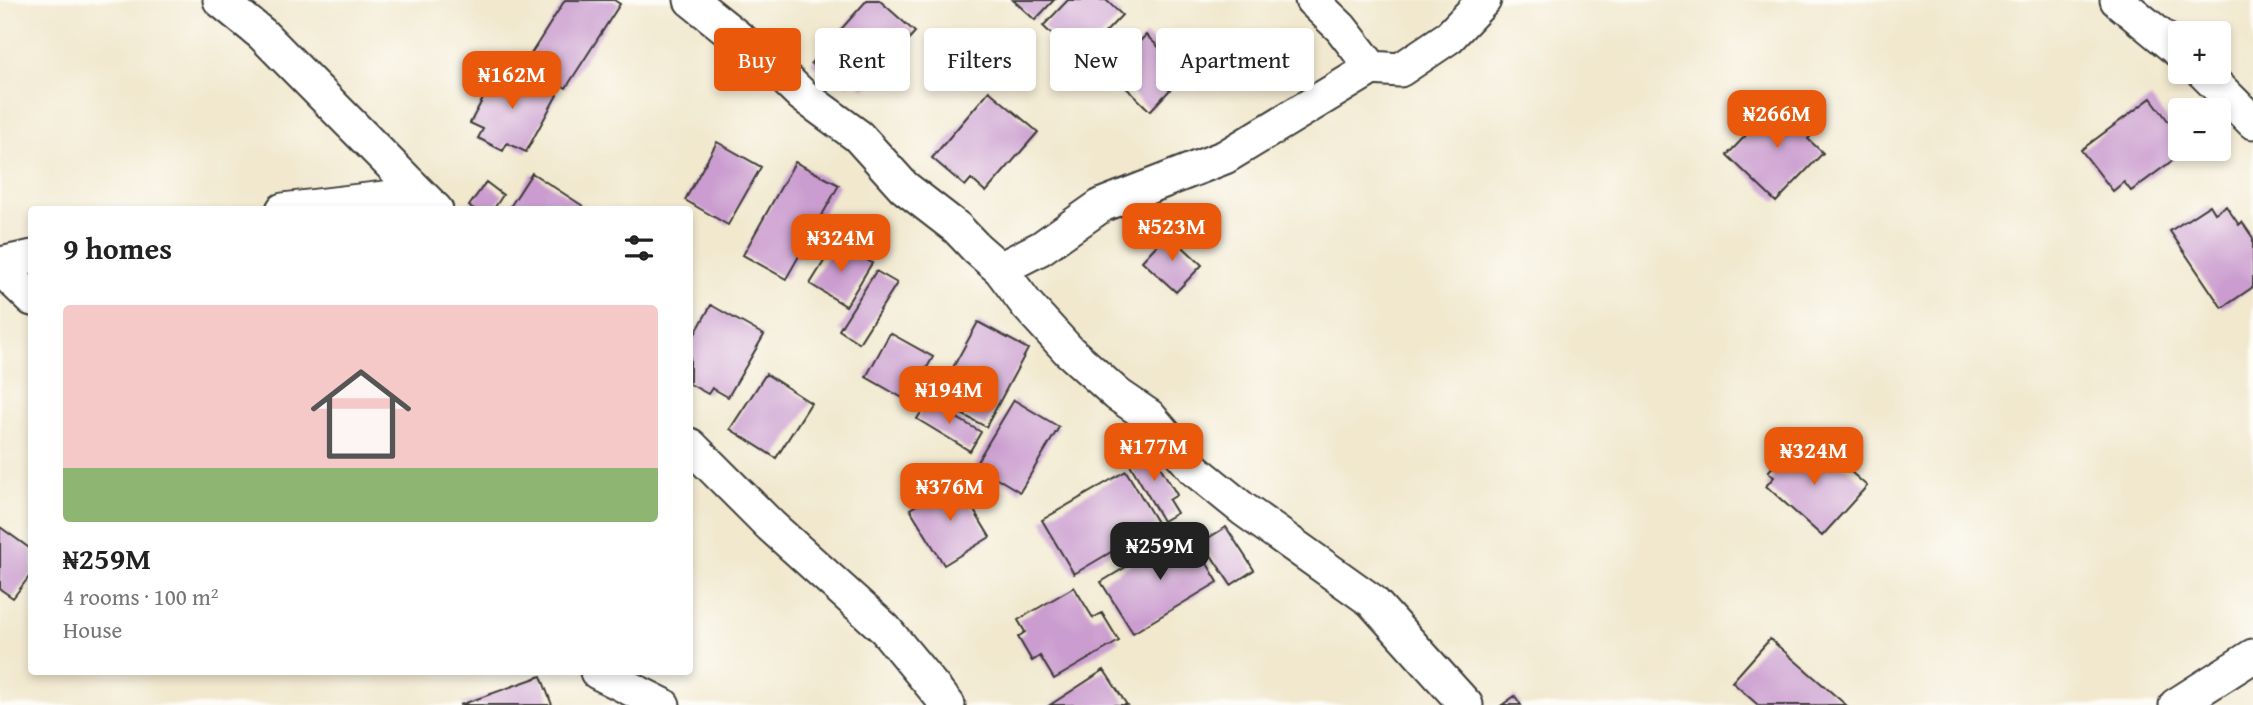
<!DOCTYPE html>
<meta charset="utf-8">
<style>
body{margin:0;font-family:"Gentium Book Plus",serif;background:#f6f6f6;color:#222;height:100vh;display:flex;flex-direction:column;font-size:26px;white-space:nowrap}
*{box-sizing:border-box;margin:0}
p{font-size:23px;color:#767676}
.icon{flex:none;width:38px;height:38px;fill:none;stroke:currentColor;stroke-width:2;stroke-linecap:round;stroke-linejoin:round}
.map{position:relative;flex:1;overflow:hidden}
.drawer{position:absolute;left:28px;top:206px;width:665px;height:469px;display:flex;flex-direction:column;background:#fff;border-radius:7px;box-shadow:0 4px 10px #0003}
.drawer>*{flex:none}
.guide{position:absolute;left:714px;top:28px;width:665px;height:63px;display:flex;gap:14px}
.fabs{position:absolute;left:2168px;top:21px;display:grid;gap:14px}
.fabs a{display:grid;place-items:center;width:63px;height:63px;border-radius:7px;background:#fff;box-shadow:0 4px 10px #0003;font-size:35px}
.price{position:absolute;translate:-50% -60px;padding:0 16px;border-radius:14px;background:#ea580c;color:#fff;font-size:23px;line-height:46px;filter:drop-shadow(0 2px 4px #0008)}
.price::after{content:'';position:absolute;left:50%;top:42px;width:21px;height:16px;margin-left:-10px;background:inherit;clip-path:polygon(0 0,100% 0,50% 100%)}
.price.on{background:#222;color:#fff}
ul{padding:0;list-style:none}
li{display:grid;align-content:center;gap:14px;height:371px;padding:0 35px}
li+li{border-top:2px solid #e0e0e0}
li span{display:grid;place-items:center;height:217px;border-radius:7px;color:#555}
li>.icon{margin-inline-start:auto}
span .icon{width:126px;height:126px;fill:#fffc;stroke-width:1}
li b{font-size:30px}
h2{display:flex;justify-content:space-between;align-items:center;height:84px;padding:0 35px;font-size:30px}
.chip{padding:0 24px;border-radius:7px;background:#fff;box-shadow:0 4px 10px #0003;font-size:24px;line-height:63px}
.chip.on{background:#ea580c;color:#fff}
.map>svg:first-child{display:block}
</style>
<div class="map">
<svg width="2253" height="705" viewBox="0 0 2253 705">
<rect width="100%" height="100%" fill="#fdfcf7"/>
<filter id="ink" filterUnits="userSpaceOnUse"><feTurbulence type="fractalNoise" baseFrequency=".0143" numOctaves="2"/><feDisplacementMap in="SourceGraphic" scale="14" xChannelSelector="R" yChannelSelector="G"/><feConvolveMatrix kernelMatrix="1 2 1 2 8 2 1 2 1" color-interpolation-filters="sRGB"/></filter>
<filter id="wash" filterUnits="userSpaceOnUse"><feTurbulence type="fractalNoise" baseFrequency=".00686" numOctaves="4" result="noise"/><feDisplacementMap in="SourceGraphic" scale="28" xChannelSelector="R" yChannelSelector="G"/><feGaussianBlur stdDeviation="1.57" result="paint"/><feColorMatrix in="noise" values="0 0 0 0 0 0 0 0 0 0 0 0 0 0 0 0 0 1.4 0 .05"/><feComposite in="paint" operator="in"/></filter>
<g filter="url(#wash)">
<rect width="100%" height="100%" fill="#f1e8ce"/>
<g id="blocks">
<path fill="#ca9ccf" d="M565,0H614L620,4L566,88L539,71L542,66L529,57Z
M867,0H879L915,32L864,89L853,79L848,85L833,71L827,77L811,63Z
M1013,0H1054L1035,20Z
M1068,0H1106L1122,15L1079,60L1043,26Z
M1146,35L1186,73L1150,111L1110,72Z
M501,65L557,95L526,152L507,143L503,151L478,138L483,129L470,123Z
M989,91L1038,132L986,192L971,179L965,186L932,158Z
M2151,98L2180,137V149H2188L2131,191L2124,182L2113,191L2081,150Z
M1779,101L1789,110L1796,102L1808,114L1801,122L1813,133L1808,139L1823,153L1776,202L1727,155Z
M717,142L761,167L728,225L685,200Z
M795,162L839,185L786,279L743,255Z
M532,173L583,206L580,210H508Z
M486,182L503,195L493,210H476L469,206Z
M2210,205L2215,213L2226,206L2239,225L2242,222L2253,238V287L2222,308L2170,231Z
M1168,233L1202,265L1176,292L1142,261Z
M836,242L872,263L846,306L810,284Z
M876,271L897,283L859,343L839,330Z
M711,305L764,335L728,397L712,388L708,394L690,384V343Z
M978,322L1028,349L986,427L935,400Z
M890,333L933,357L908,401L866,377Z
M766,374L811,403L776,458L730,429Z
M1014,400L1059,427L1020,492L975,465Z
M928,401L981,432L970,451L917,419Z
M1798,439L1829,466L1835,458L1867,486L1822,536L1766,486L1774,477L1768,472Z
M1149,448L1177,495L1169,500L1177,513L1163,521L1128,461Z
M1126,471L1158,524L1074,574L1042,520Z
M956,481L990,537L944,565L910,509Z
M0,527L32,550V573L13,598L0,589Z
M1226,527L1254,570L1231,585L1202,542Z
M1187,530L1218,582L1133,633L1101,582Z
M1074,587L1093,618L1102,613L1119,641L1054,679L1040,656L1032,661L1018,637L1025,632L1018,620Z
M1770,639L1846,705H1758L1732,682Z
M1104,670L1127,705H1050Z
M541,676L552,705H460Z
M1515,696L1521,705H1502Z"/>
</g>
</g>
<g filter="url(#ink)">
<use href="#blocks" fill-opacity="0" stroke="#3c3b37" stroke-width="2"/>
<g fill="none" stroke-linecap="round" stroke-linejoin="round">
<defs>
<path id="minor" d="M220,0L262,34L436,210
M691,0L766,60L802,95L858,136L904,187L957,228L976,248L1000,269L1027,305L1069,351L1118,395L1149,416L1195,470L1243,509L1372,601L1466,705
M1312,0L1341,28L1372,68L1400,70L1449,37L1484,0
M2117,0L2180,52
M2203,72L2253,122
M283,210L418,194
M0,264L32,257
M0,268L32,299
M1000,269L1041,248L1102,205L1225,157L1372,68
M690,445L771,526L885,629L948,705
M597,672L663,705
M2176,705L2253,656"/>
</defs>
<use href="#minor" stroke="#3c3b37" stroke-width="37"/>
<use href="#minor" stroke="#fff" stroke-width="33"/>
</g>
</g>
</svg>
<div class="fabs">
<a>+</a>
<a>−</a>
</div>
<b class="price" style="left:512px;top:111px">₦162M</b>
<b class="price" style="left:1777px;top:150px">₦266M</b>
<b class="price" style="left:1172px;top:263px">₦523M</b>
<b class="price" style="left:841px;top:274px">₦324M</b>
<b class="price" style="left:949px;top:426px">₦194M</b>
<b class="price" style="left:1154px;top:483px">₦177M</b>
<b class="price" style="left:1814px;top:487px">₦324M</b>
<b class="price" style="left:950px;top:523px">₦376M</b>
<b class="price on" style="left:1160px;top:582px">₦259M</b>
<div class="guide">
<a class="chip on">Buy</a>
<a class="chip">Rent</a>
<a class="chip">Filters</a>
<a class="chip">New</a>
<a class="chip">Apartment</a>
</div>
<section class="drawer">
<h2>9 homes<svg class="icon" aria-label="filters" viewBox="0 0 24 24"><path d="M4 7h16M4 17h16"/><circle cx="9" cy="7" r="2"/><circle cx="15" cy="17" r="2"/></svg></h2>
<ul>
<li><span style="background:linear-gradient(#f6c9c9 75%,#8fb573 0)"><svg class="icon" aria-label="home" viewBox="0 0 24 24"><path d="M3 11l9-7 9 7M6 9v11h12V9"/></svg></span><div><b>₦259M</b><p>4 rooms · 100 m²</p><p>House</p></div></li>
</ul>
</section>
</div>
